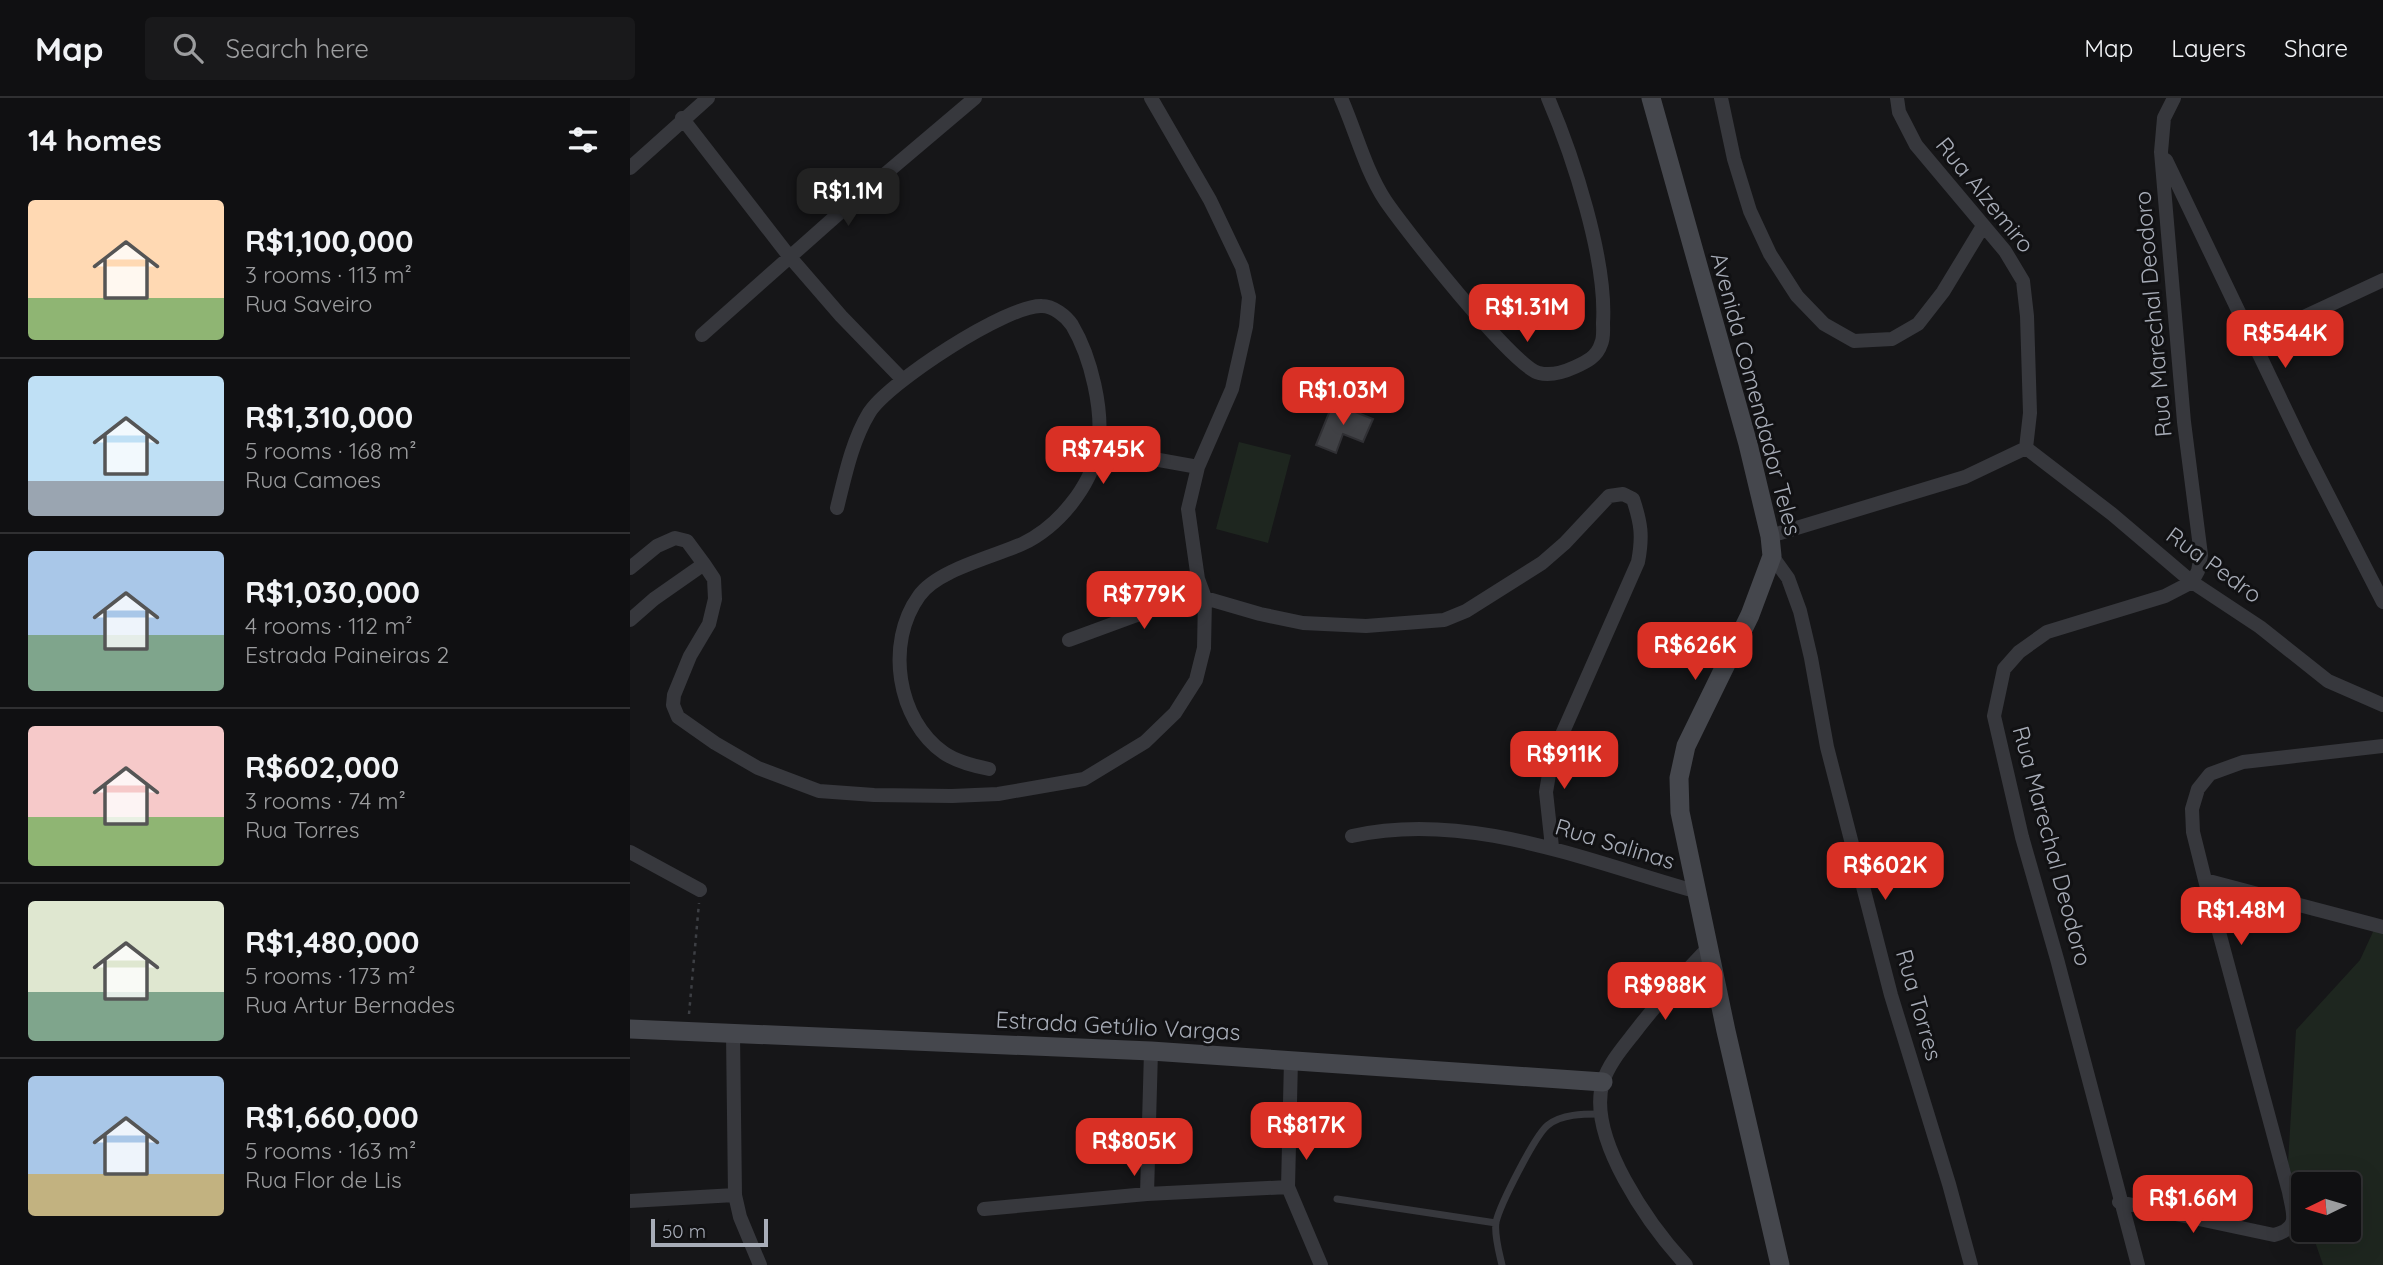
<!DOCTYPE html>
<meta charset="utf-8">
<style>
body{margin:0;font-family:Quicksand,sans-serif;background:#19191b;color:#f1f3f6;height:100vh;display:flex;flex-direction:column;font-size:26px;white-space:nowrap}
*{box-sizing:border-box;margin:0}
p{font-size:23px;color:#9c9d9f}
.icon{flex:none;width:38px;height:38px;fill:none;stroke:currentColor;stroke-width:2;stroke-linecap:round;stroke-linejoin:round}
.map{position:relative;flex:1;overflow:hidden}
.panel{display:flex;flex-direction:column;background:#101012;width:630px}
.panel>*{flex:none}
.needle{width:46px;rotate:265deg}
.controls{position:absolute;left:1661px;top:1074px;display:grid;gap:14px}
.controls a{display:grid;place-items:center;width:70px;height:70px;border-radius:7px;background:#101012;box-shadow:0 7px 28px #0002,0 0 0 2px #303032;font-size:35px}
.scale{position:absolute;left:21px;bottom:18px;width:117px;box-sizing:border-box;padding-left:7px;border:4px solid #a8adb8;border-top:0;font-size:19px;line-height:24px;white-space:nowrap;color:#a8adb8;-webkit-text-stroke:5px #111113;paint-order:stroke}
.price{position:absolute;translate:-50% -60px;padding:0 16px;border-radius:14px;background:#d93025;color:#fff;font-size:23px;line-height:46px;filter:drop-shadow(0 2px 4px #0008)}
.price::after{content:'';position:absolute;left:50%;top:42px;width:21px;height:16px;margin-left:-10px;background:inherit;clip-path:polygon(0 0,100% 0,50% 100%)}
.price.active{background:#222;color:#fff}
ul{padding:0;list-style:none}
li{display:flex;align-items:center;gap:21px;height:175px;padding:0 28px}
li+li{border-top:2px solid #303032}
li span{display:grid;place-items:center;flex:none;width:196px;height:140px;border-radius:7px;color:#555}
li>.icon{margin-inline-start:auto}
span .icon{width:84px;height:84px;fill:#fffc;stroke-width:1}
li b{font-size:30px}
h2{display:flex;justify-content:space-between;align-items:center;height:84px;padding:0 28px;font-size:30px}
header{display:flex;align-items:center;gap:42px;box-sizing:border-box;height:98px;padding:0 35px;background:#101012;border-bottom:2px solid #303032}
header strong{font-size:33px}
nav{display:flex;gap:38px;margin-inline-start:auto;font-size:24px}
.search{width:490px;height:63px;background:#19191b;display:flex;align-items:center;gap:18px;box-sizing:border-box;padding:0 24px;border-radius:7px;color:#9c9d9f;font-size:26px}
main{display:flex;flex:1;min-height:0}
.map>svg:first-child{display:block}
</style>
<header>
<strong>Map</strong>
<div class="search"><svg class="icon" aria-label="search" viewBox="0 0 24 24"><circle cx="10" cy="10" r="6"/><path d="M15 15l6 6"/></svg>Search here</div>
<nav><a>Map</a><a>Layers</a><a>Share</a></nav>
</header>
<main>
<section class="panel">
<h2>14 homes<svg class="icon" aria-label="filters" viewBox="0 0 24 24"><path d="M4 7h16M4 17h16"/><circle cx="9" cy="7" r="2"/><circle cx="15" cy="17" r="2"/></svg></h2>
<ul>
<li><span style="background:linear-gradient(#ffd9b3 70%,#8fb573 0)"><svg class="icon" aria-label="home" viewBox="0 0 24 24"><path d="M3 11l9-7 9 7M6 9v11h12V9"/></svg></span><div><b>R$1,100,000</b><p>3 rooms · 113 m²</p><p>Rua Saveiro</p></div></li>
<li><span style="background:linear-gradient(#bfe0f5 75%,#9aa5b1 0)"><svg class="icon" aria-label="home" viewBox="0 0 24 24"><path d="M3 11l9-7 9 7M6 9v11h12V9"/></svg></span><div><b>R$1,310,000</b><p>5 rooms · 168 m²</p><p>Rua Camoes</p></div></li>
<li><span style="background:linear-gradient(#a9c7e8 60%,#7fa58c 0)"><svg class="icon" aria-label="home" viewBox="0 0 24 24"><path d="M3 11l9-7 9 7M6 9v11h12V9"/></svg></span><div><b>R$1,030,000</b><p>4 rooms · 112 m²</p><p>Estrada Paineiras 2</p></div></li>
<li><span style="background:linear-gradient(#f6c9c9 65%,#8fb573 0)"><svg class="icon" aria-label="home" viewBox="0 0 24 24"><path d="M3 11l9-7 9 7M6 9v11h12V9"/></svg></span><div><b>R$602,000</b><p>3 rooms · 74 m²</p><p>Rua Torres</p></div></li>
<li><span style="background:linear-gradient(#dfe7d0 65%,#7fa58c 0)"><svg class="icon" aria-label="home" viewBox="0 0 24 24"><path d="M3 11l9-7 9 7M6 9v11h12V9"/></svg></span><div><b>R$1,480,000</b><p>5 rooms · 173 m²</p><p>Rua Artur Bernades</p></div></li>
<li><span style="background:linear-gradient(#a9c7e8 70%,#c2b280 0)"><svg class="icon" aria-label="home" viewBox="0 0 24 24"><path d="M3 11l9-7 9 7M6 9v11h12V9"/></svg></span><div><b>R$1,660,000</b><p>5 rooms · 163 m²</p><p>Rua Flor de Lis</p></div></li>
</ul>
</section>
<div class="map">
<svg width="1753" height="1167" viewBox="0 0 1753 1167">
<rect width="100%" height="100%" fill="#161618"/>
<path fill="#1e261f" d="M609,344L661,357L638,445L586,431Z
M1748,823L1753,824V1167H1693L1681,1132H1718V1087H1673V1110L1658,1065L1666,932L1730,862Z"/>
<path fill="#404145" stroke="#303034" stroke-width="2" d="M703,305L743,321L733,344L713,336L706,355L686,347Z"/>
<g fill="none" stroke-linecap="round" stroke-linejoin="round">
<path stroke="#3d3f44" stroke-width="2.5" stroke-dasharray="3.5 5" stroke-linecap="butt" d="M59,916L69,805"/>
<path stroke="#37383d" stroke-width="7" d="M707,1101L866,1125
M872,1167C869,1154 864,1137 866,1124C870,1107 905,1037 918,1027C932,1016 953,1016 970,1016"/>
<path stroke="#37383d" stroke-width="14" d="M711,0C726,34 735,71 755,102C773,129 884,270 909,275C920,278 934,274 945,269C956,264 967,259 971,246C974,240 973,231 973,225C977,162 943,58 918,0
M1091,0L1104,61L1120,113L1140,156L1167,198L1194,226L1224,243L1262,241L1288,226L1313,194L1353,128
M1267,0L1269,14L1286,47L1375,153L1393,183L1397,218L1400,315L1396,350
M52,20L159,158L211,218L273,282
M1536,62L1675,352L1753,504
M0,70L78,0
M72,237L215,110L345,0
M1622,243L1753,182
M1396,350L1482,416L1562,484L1630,529L1698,583L1753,607
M468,351L568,369
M207,410C215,378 222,343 239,315C257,285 378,206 412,208C423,208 436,218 442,227C461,259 474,313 468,350C461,389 428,429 392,446C363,459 307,472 289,498C255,545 267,622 314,655C327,664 344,668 359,671
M1140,438L1335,379L1396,350
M1142,458L1158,480L1170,513L1181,560L1197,649L1261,897L1319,1086L1341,1167
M0,470L27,448L45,440L57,443L74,466
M575,500L630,516L673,525L736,528L814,522L836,513L912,465L935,445L979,398L993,396L1003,401C1011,425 1013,438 1008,464L922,659L916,694L922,749
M0,522L24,501L74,466L84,481L85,501L79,526L60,558L44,597L43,607L48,619L85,645L128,670L189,693L244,697L322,698L368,696L454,681L515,644L545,615L566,582L574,550L575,500L568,481L558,411L568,369L602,291L616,229L619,199L612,169L580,102L521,0
M439,542L507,517L568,481
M722,738C838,712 957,763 1068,794
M0,754L70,792
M1575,782L1753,829
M103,936L105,1097L110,1119L130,1167
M661,962L658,1089L691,1167
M517,1096L521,953
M0,1103L105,1097
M1489,1104L1644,1137C1671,1130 1663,1116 1659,1094L1575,782L1563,734L1562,711L1568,691L1580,676L1613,664L1753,648
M354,1111L517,1096L658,1089
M1056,1167C1020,1128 956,1039 973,984C979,964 996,946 1008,930C1030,902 1053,876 1078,850
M1508,1167L1427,861L1392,739L1364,618L1374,571L1389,554L1417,534L1535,498L1562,484L1568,473L1571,457L1554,324L1531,54L1534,20L1544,0"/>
<path stroke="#45474d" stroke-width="19" d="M1021,0L1118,346L1140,438L1142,458L1120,517L1056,648L1049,680L1050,714L1096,933L1150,1167
M0,931L521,953L973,984"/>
</g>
<g text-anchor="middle" stroke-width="6" stroke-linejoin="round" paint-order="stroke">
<g font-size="23" fill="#a8adb8" stroke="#111113">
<text transform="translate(1355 97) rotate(51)" y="8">Rua Alzemiro</text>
<text transform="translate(1523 216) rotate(-95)" y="8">Rua Marechal Deodoro</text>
<text transform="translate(1126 296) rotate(75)" y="8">Avenida Comendador Teles</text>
<text transform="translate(1584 467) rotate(36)" y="8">Rua Pedro</text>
<text transform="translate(985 746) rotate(17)" y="8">Rua Salinas</text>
<text transform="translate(1422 748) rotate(75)" y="8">Rua Marechal Deodoro</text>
<text transform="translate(1289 907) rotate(74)" y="8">Rua Torres</text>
<text transform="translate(488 928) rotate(3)" y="8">Estrada Getúlio Vargas</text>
</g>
</g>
</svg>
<div class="controls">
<a><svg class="needle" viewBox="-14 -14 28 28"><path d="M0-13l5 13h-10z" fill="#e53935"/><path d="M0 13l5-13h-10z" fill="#9c9d9f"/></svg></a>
</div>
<div class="scale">50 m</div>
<b class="price active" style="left:218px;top:130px">R$1.1M</b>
<b class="price" style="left:897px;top:246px">R$1.31M</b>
<b class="price" style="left:1655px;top:272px">R$544K</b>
<b class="price" style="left:713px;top:329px">R$1.03M</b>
<b class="price" style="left:473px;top:388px">R$745K</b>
<b class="price" style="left:514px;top:533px">R$779K</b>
<b class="price" style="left:1065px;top:584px">R$626K</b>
<b class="price" style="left:934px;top:693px">R$911K</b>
<b class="price" style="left:1255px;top:804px">R$602K</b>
<b class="price" style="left:1611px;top:849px">R$1.48M</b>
<b class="price" style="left:1035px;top:924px">R$988K</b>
<b class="price" style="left:676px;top:1064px">R$817K</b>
<b class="price" style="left:504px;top:1080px">R$805K</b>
<b class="price" style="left:1563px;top:1137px">R$1.66M</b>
</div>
</main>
